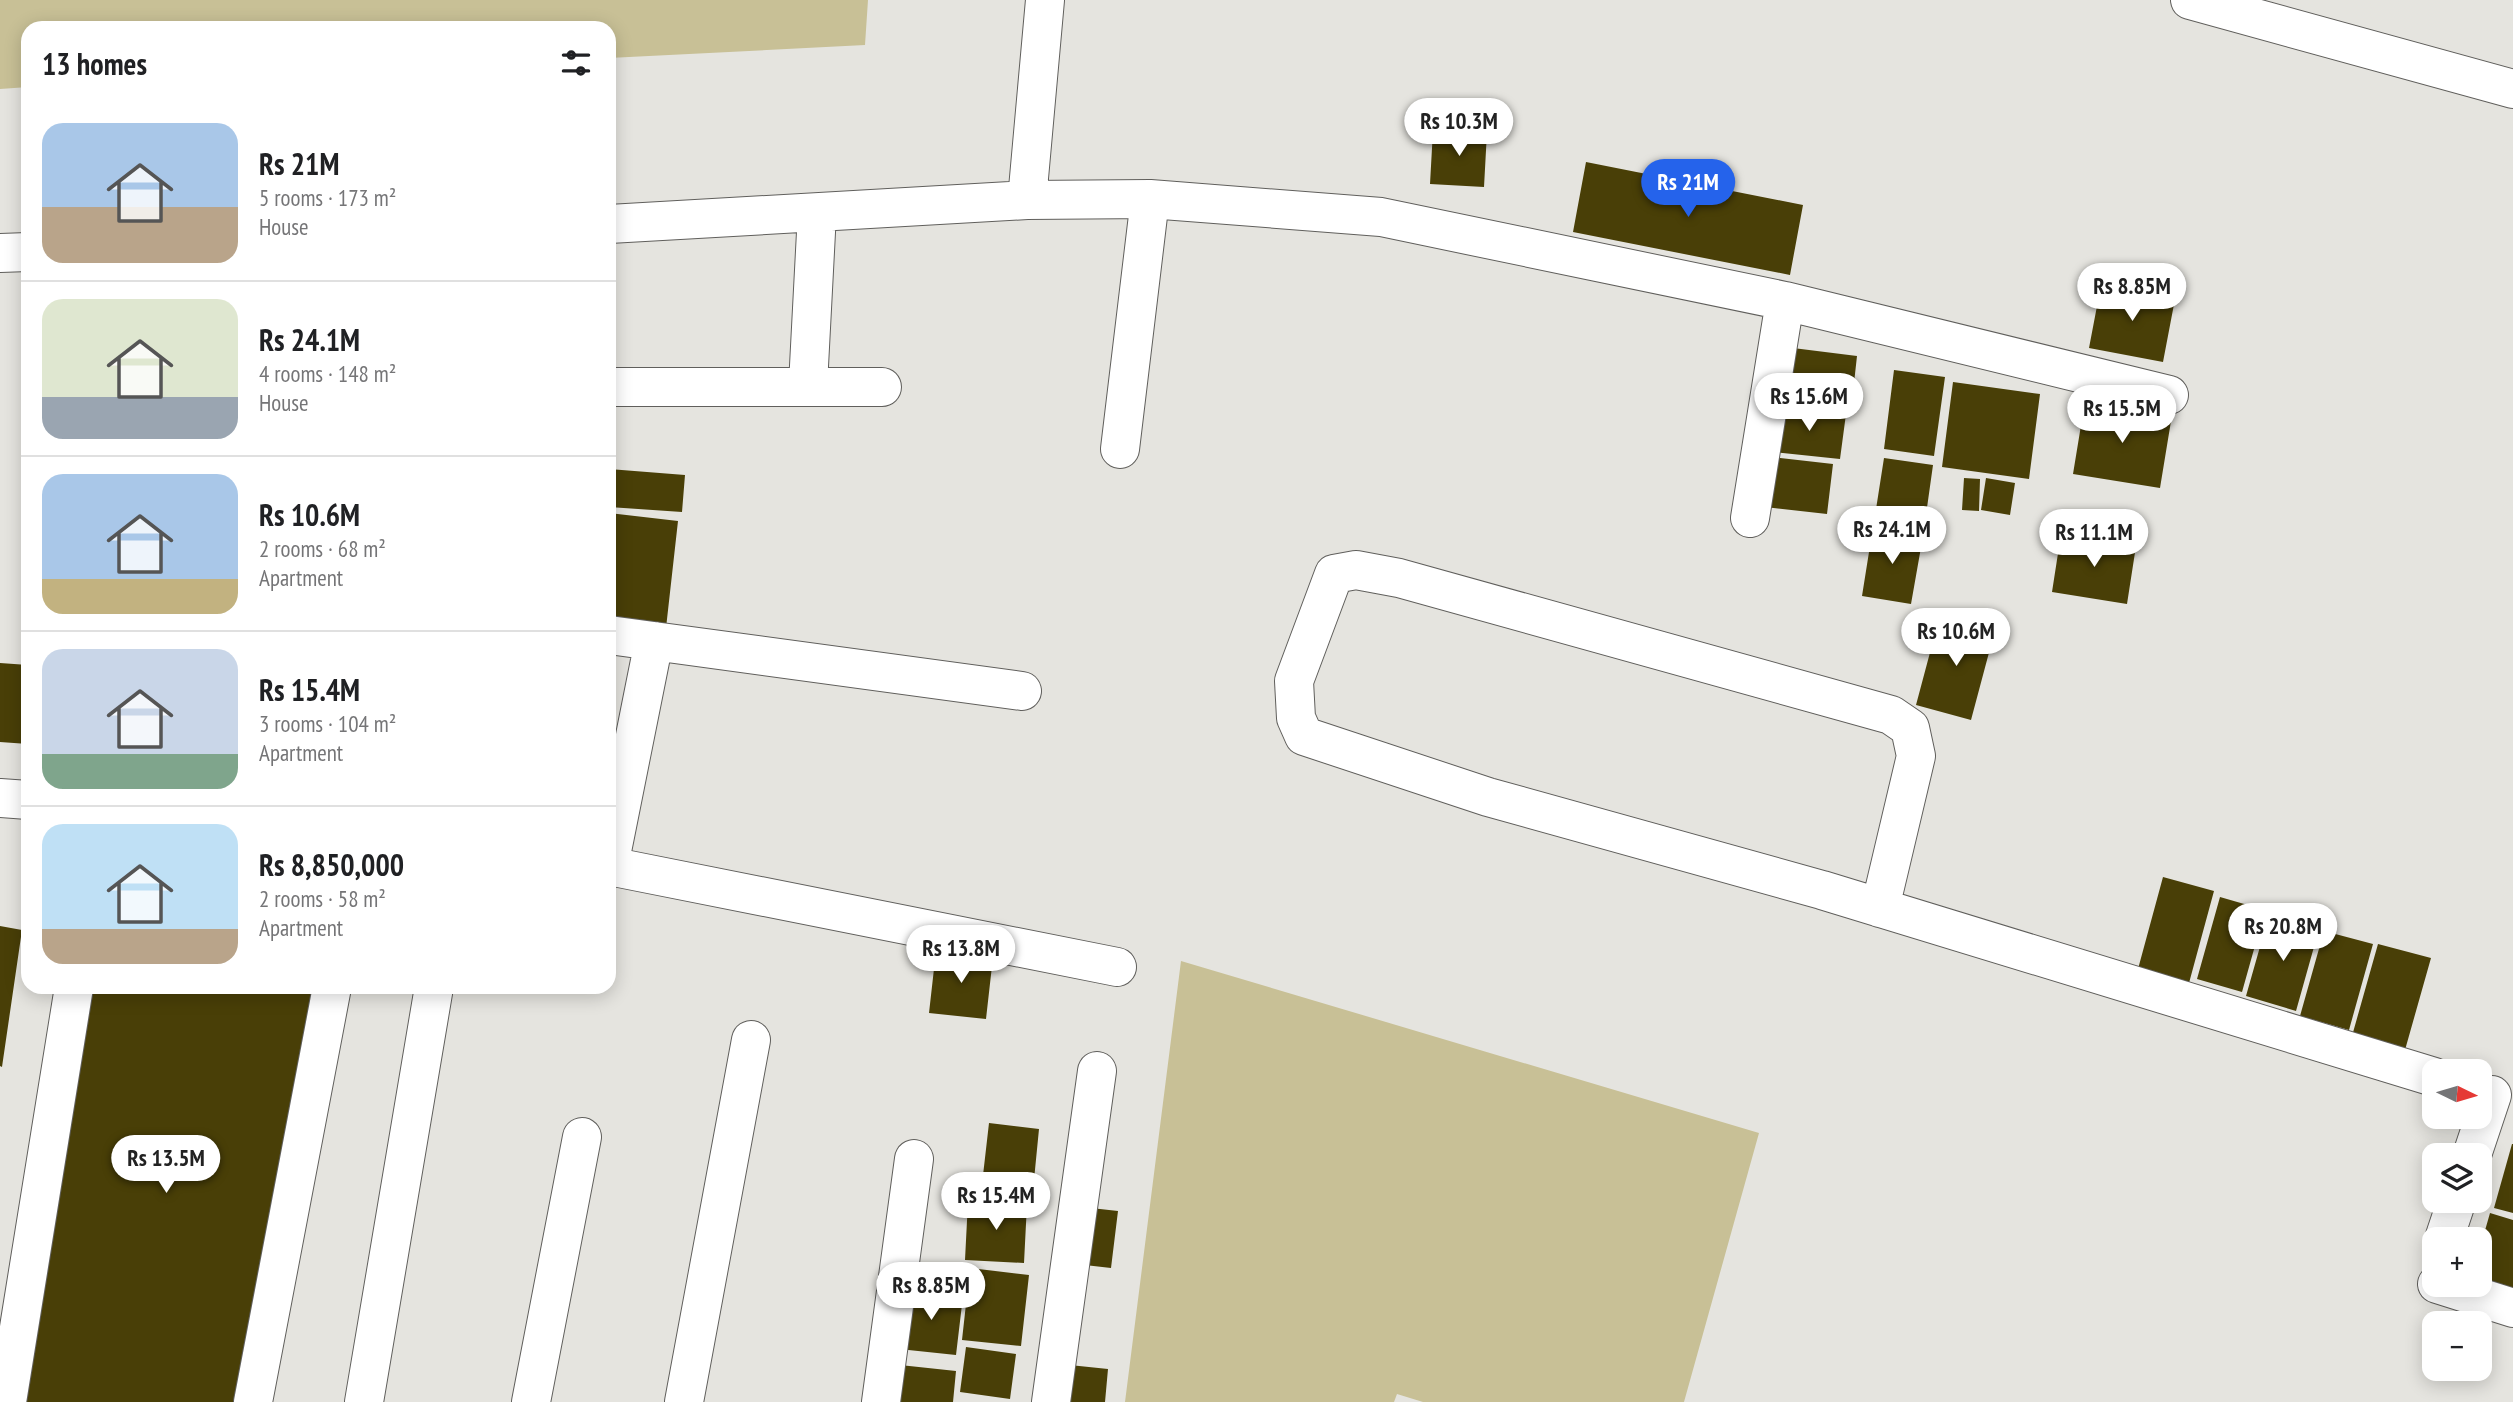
<!DOCTYPE html>
<meta charset="utf-8">
<style>
body{margin:0;font-family:"PT Sans Narrow",sans-serif;background:#f2f2f2;color:#202124;height:100vh;display:flex;flex-direction:column;font-size:26px;white-space:nowrap}
*{box-sizing:border-box;margin:0}
p{font-size:23px;color:#757577}
.icon{flex:none;width:38px;height:38px;fill:none;stroke:currentColor;stroke-width:2;stroke-linecap:round;stroke-linejoin:round}
.map{position:relative;flex:1;overflow:hidden}
.sheet{position:absolute;left:21px;top:21px;width:595px;height:973px;display:flex;flex-direction:column;background:#fff;border-radius:21px;box-shadow:0 4px 18px #0003}
.sheet>*{flex:none}
.needle{width:46px;rotate:95deg}
.controls{position:absolute;left:2422px;top:1059px;display:grid;gap:14px}
.controls a{display:grid;place-items:center;width:70px;height:70px;border-radius:14px;background:#fff;box-shadow:0 4px 18px #0003;font-size:35px}
.price{position:absolute;translate:-50% -60px;padding:0 16px;border-radius:24px;background:#fff;color:#222;font-size:23px;line-height:46px;filter:drop-shadow(0 2px 4px #0008)}
.price::after{content:'';position:absolute;left:50%;top:42px;width:21px;height:16px;margin-left:-10px;background:inherit;clip-path:polygon(0 0,100% 0,50% 100%)}
.price.on{background:#2563eb;color:#fff}
ul{padding:0;list-style:none}
li{display:flex;align-items:center;gap:21px;height:175px;padding:0 21px}
li+li{border-top:2px solid #e0e0e0}
li span{display:grid;place-items:center;flex:none;width:196px;height:140px;border-radius:21px;color:#555}
li>.icon{margin-inline-start:auto}
span .icon{width:84px;height:84px;fill:#fffc;stroke-width:1}
li b{font-size:30px}
h2{display:flex;justify-content:space-between;align-items:center;height:84px;padding:0 21px;font-size:30px}
.map>svg:first-child{display:block}
</style>
<div class="map">
<svg width="2513" height="1402" viewBox="0 0 2513 1402">
<rect width="100%" height="100%" fill="#e5e4df"/>
<path fill="#c8c096" d="M0,0H868L865,45L609,58V28H28V87L0,89Z
M1181,961L1759,1133L1684,1402H1423L1397,1394L1394,1402H1125Z"/>
<path fill="#493f07" d="M1433,130L1487,132L1484,187L1430,184Z
M1586,162L1803,205L1790,275L1573,232Z
M2101,285L2175,299L2163,362L2089,348Z
M1785,347L1857,356L1851,410L1778,402Z
M1894,370L1945,377L1934,456L1884,449Z
M1953,382L2040,394L2029,479L1942,467Z
M2085,401L2172,415L2160,488L2073,474Z
M1777,406L1846,414L1840,459L1772,452Z
M1771,457L1833,464L1827,514L1765,507Z
M1884,458L1933,465L1924,529L1874,522Z
M609,469L685,475L682,512L609,507Z
M1964,478L1980,479L1979,511L1962,510Z
M1986,478L2015,483L2010,515L1981,510Z
M609,513L678,521L666,628L609,622Z
M1873,527L1923,536L1911,604L1862,596Z
M2061,534L2136,546L2127,604L2052,592Z
M1940,615L1995,630L1971,720L1916,705Z
M0,663L28,665V744L0,742Z
M2163,877L2214,891L2189,983L2138,969Z
M2220,897L2265,910L2242,992L2197,979Z
M2269,915L2319,929L2296,1011L2246,996Z
M0,926L22,930L2,1067L0,1066Z
M2324,931L2373,944L2349,1030L2300,1016Z
M2378,944L2431,958L2405,1050L2352,1036Z
M936,951L993,957L986,1019L929,1013Z
M90,987H315L242,1402H17Z
M989,1123L1039,1129L1033,1190L982,1184Z
M2512,1144H2513V1213L2494,1208Z
M968,1201L1027,1204L1024,1263L965,1260Z
M1082,1207L1118,1211L1111,1268L1076,1264Z
M2490,1213L2513,1220V1292L2480,1282V1248Z
M970,1268L1029,1275L1021,1346L962,1340Z
M906,1289L963,1296L956,1355L899,1349Z
M966,1347L1016,1354L1010,1399L960,1392Z
M1060,1364L1108,1369L1105,1402H1056Z
M900,1365L956,1371L953,1402H896Z"/>
<g fill="none" stroke-linecap="round" stroke-linejoin="round">
<defs>
<path id="minor" d="M2190,0L2513,89
M1027,200L1045,0
M609,224L1027,200L1150,199L1381,217L1785,301L2169,395
M0,253L28,252
M808,385L817,213
M609,387H882
M1120,449L1150,199
M1750,518L1785,301
M609,635L1022,691
M0,798L28,800
M609,866L1117,967
M609,866L654,641
M1880,908L1916,756L1910,728L1891,715L1399,578L1356,570L1334,574L1294,681L1296,718L1304,736L1488,797L1822,890L2434,1077
M2472,1155L2492,1095
M2444,1239L2457,1200
M2437,1284L2513,1308
M7,1402L74,987
M253,1402L332,987
M364,1402L434,987
M531,1402L582,1137
M684,1402L751,1040
M881,1402L914,1159
M1051,1402L1097,1071"/>
</defs>
<use href="#minor" stroke="#605f5c" stroke-width="40"/>
<use href="#minor" stroke="#fff" stroke-width="38"/>
</g>
</svg>
<div class="controls">
<a><svg class="needle" viewBox="-14 -14 28 28"><path d="M0-13l5 13h-10z" fill="#e53935"/><path d="M0 13l5-13h-10z" fill="#757577"/></svg></a>
<a><svg class="icon" aria-label="layers" viewBox="0 0 24 24"><path d="M12 4l9 5-9 5-9-5zM3 14l9 5 9-5"/></svg></a>
<a>+</a>
<a>−</a>
</div>
<b class="price" style="left:1459px;top:158px">Rs 10.3M</b>
<b class="price on" style="left:1688px;top:219px">Rs 21M</b>
<b class="price" style="left:2132px;top:323px">Rs 8.85M</b>
<b class="price" style="left:1809px;top:433px">Rs 15.6M</b>
<b class="price" style="left:2122px;top:445px">Rs 15.5M</b>
<b class="price" style="left:1892px;top:566px">Rs 24.1M</b>
<b class="price" style="left:2094px;top:569px">Rs 11.1M</b>
<b class="price" style="left:1956px;top:668px">Rs 10.6M</b>
<b class="price" style="left:2283px;top:963px">Rs 20.8M</b>
<b class="price" style="left:961px;top:985px">Rs 13.8M</b>
<b class="price" style="left:166px;top:1195px">Rs 13.5M</b>
<b class="price" style="left:996px;top:1232px">Rs 15.4M</b>
<b class="price" style="left:931px;top:1322px">Rs 8.85M</b>
<section class="sheet">
<h2>13 homes<svg class="icon" aria-label="filters" viewBox="0 0 24 24"><path d="M4 7h16M4 17h16"/><circle cx="9" cy="7" r="2"/><circle cx="15" cy="17" r="2"/></svg></h2>
<ul>
<li><span style="background:linear-gradient(#a9c7e8 60%,#b9a48a 0)"><svg class="icon" aria-label="home" viewBox="0 0 24 24"><path d="M3 11l9-7 9 7M6 9v11h12V9"/></svg></span><div><b>Rs 21M</b><p>5 rooms · 173 m²</p><p>House</p></div></li>
<li><span style="background:linear-gradient(#dfe7d0 70%,#9aa5b1 0)"><svg class="icon" aria-label="home" viewBox="0 0 24 24"><path d="M3 11l9-7 9 7M6 9v11h12V9"/></svg></span><div><b>Rs 24.1M</b><p>4 rooms · 148 m²</p><p>House</p></div></li>
<li><span style="background:linear-gradient(#a9c7e8 75%,#c2b280 0)"><svg class="icon" aria-label="home" viewBox="0 0 24 24"><path d="M3 11l9-7 9 7M6 9v11h12V9"/></svg></span><div><b>Rs 10.6M</b><p>2 rooms · 68 m²</p><p>Apartment</p></div></li>
<li><span style="background:linear-gradient(#c9d6e8 75%,#7fa58c 0)"><svg class="icon" aria-label="home" viewBox="0 0 24 24"><path d="M3 11l9-7 9 7M6 9v11h12V9"/></svg></span><div><b>Rs 15.4M</b><p>3 rooms · 104 m²</p><p>Apartment</p></div></li>
<li><span style="background:linear-gradient(#bfe0f5 75%,#b9a48a 0)"><svg class="icon" aria-label="home" viewBox="0 0 24 24"><path d="M3 11l9-7 9 7M6 9v11h12V9"/></svg></span><div><b>Rs 8,850,000</b><p>2 rooms · 58 m²</p><p>Apartment</p></div></li>
</ul>
</section>
</div>
